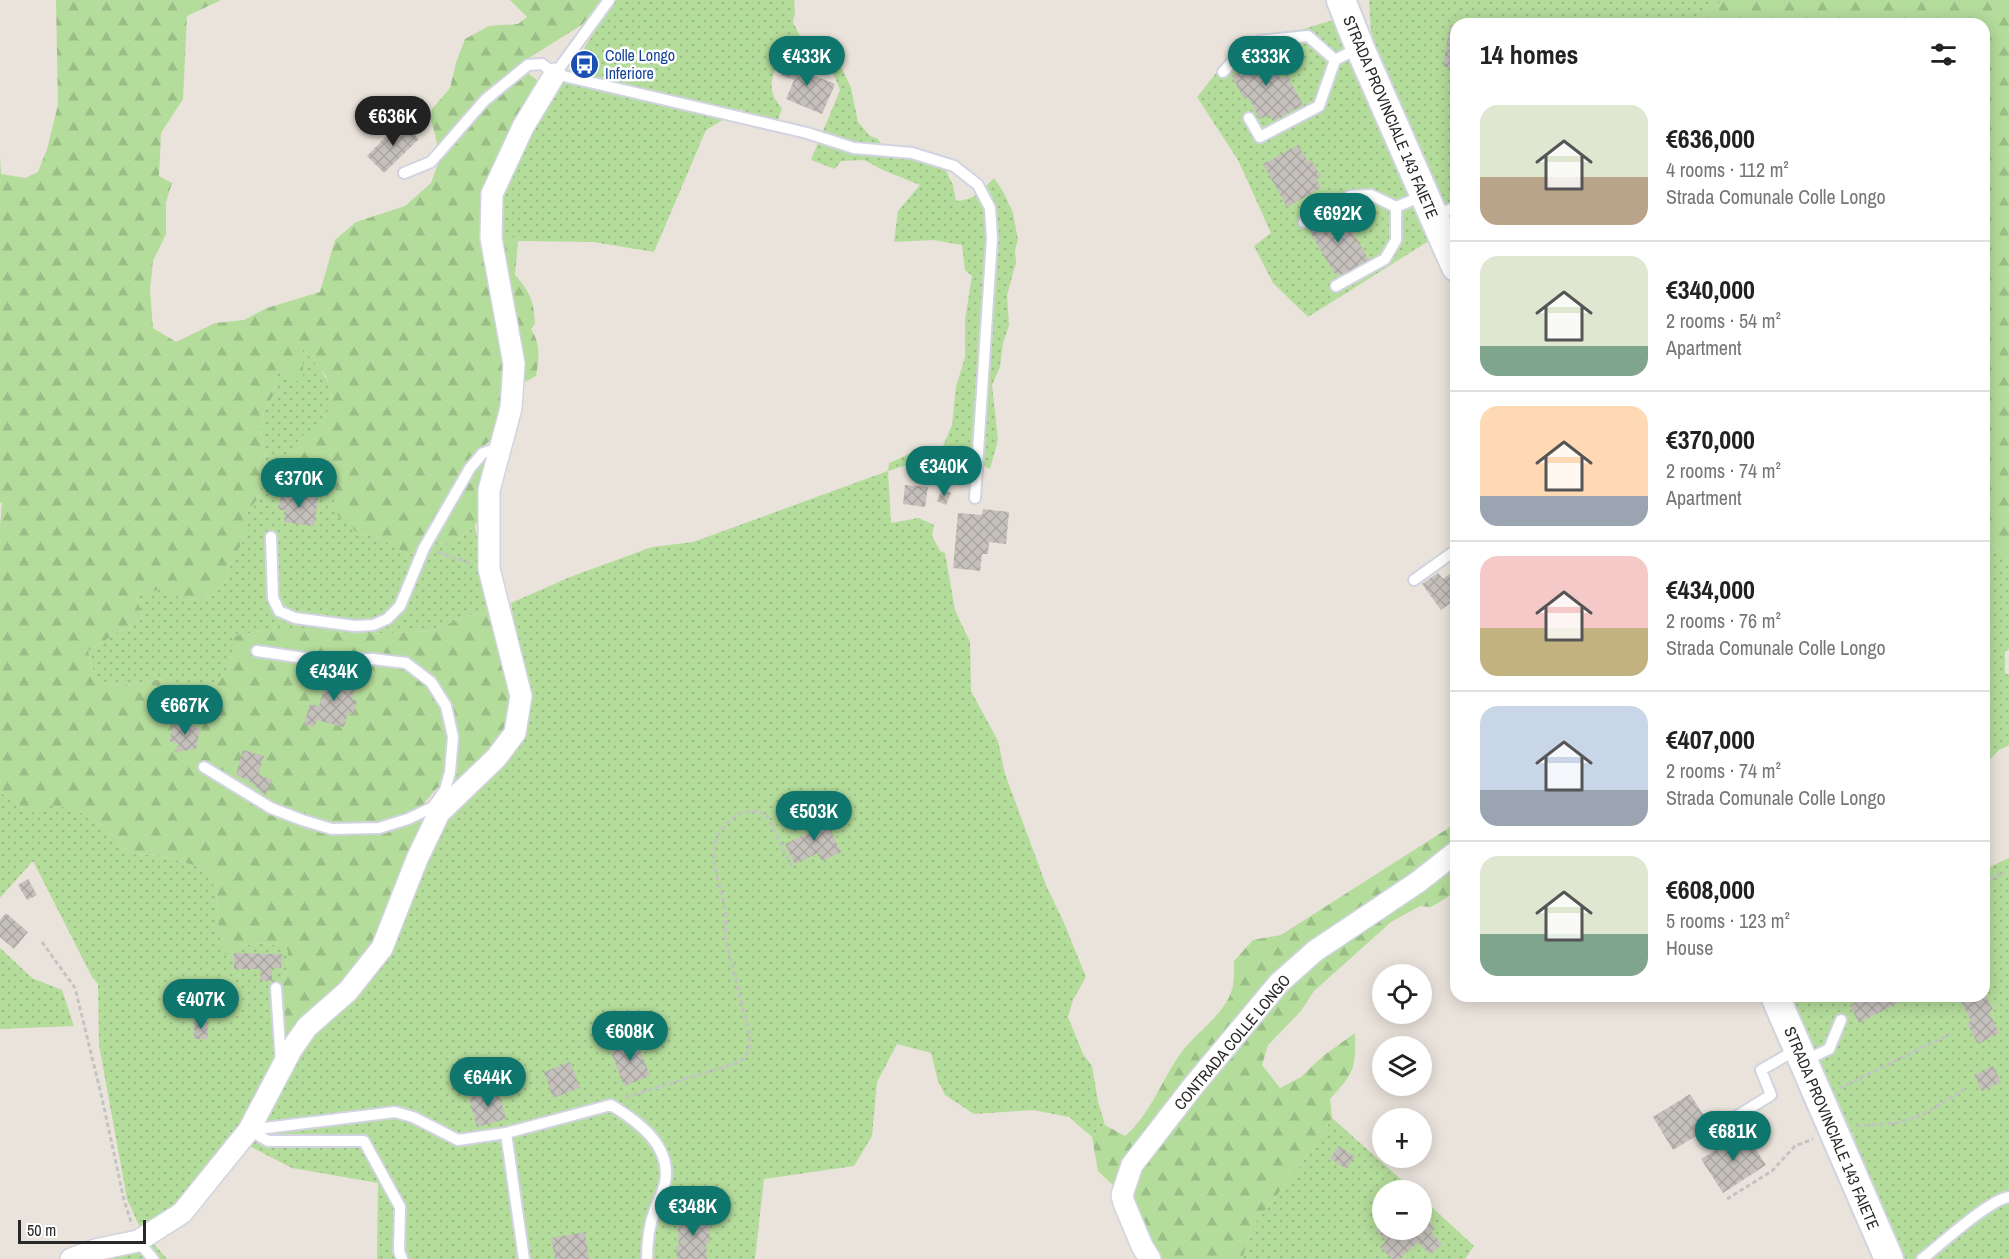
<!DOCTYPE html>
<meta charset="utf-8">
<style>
body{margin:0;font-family:"Archivo Narrow",sans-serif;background:#f6f6f6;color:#222;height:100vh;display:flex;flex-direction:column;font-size:22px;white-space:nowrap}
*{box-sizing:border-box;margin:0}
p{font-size:20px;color:#767676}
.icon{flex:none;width:33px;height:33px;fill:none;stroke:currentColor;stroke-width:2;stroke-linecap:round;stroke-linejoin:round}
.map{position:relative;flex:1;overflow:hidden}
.details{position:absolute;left:1450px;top:18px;width:540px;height:984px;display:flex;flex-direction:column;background:#fff;border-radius:18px;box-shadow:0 3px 15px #0003}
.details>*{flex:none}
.controls{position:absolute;left:1372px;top:964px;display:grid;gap:12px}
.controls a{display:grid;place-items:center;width:60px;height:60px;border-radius:50%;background:#fff;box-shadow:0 3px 15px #0003;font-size:30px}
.scale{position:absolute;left:18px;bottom:15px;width:128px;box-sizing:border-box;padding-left:6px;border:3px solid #282828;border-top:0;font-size:16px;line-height:21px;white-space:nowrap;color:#282828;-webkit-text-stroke:4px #fff;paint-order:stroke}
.price{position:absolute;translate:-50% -51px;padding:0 14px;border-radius:21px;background:#0f766e;color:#fff;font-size:20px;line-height:39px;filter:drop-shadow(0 2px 3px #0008)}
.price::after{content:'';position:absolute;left:50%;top:36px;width:18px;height:14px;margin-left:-9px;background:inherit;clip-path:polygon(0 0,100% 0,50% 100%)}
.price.selected{background:#222;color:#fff}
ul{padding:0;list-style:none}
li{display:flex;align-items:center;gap:18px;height:150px;padding:0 30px}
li+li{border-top:2px solid #e0e0e0}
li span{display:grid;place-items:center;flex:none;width:168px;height:120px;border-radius:18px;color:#555}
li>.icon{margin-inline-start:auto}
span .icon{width:72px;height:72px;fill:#fffc;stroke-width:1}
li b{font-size:26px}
h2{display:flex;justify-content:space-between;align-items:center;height:72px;padding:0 30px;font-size:26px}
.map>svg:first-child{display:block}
</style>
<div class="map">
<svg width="2009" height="1259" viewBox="0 0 2009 1259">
<defs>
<pattern id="green-dots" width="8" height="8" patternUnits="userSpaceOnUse" patternTransform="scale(1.5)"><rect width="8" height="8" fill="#b4dc9b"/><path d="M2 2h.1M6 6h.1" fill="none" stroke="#9bbd86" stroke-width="1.8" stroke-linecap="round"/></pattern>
<pattern id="forest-firs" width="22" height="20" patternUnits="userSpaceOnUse" patternTransform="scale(1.5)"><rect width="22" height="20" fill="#b4dc9b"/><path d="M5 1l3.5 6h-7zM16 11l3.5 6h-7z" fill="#9bbd86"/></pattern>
<pattern id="building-cross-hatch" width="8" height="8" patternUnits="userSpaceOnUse" patternTransform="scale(1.5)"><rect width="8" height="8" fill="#c5c0bb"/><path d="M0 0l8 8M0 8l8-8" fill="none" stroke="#a9a5a1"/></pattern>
</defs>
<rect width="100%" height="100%" fill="#eae3db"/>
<path fill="url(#green-dots)" d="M614,0H794L795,12L793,22L800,36L837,58L851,88L858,122L870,136L878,139L887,155L917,160L945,169L953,185L956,201C977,199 981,191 994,178L1004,193L1013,213L1018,240L1015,250L1016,263L1007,295L1009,325L1003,343L1000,367L992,385L998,440L990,469L963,454L920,461L888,471L891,523L919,518L934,525L932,536L940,551L945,553L955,610L970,642L971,691L998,741L1005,774L1046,885L1064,923L1086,977L1073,1000L1068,1017L1083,1054L1092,1066L1098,1102L1105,1125L1092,1137L1069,1117L1033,1110L974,1114L945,1095L938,1081L931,1053L897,1044L877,1082L872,1136L854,1166L764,1179L755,1259H377L378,1183L292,1168L247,1145L270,1113L292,1060L443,823L528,705L511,603L570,577L652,547L693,542L888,471L889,463L916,451L943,446L952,425L956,387L965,357V320L972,276L965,270L962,245L933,240L894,242L898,211L920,185L883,170L864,160L841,161L835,169L811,160L840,90L831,68L796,54L780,57C772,78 765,89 782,108L778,120L747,114L741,109L706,130L654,252L593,242L518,241L482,217L557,89L572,68Z
M1369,0H1723L1693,24H1456V231H1451L1385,82L1371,31Z
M1333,20L1357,70L1432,239L1308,317L1273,283L1254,246L1271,233L1238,160L1197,97L1238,46L1257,36L1304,29Z
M303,349C319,367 342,389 326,416C321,425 309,432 300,438L324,468L359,534L374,535L409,555L436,544L452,543L475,526L491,612L470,615L431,631L369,634L301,630H265L235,636C232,664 228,671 211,693L183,687L161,679L121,686L96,680L88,651L143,617L135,594L160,590L188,600L214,595L228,577L230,566L246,535V515L260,495L265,460L261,431L264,411L274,394L277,364L303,384Z
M1984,537L2009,560V649L2005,652V673L2009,675V745L1999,750L1985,765Z
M0,792L30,813C37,811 46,805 52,805C85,806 111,832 131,854L158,855L204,868L216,889L219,936L232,953L236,946C255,944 271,941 289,950L287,969L282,979L285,1040L277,1067L255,1106L182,1206L141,1230L127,1199L99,1045L98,984L92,977L33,861L0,898Z
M2009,858V1259H1903L1881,1212L1852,1133L1791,996H1984L1985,869Z
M0,948L32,978L62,990L74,1026L0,1029Z
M1332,1118L1414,1191H1383V1230H1422V1198L1474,1246L1465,1259H1242L1252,1227L1312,1150Z
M154,1244L167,1259H112Z"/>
<path fill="url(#forest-firs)" d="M56,0H221L187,16L183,99L161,133L159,176L172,183L166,202V234L153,261L150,290L153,328L176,342L215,323L244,320L267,308L320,292L335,240L356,222L405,206L431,183L439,161L436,138L431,120L432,109L450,88L456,63L465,39L489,26L518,24L527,17L510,0H604L588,21L524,61L529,74L541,83L482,217L518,241L515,275C530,292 534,301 535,324L531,329C541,344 539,359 536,376L525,382L501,415L491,440L479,450L487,464L483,507L475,526L452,543L436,544L409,555L374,535L359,534L338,516L337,492L324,468L288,454L300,438L326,416L332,397L326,376L303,349V384L288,377L277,365L274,394L264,411L261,431L265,460L260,495L246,515V535L230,566L228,577L214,595L188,600L160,590L135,594L143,617L88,651L96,680L121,686L161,679L183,687L211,693C228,671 232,664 234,636L265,630H301L369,634L431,631L470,615L491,612L512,701L505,730L460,786L437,788L425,802L426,817L375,942L358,971L298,1034L285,1040L281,994L282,979L287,969L288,950C271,941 255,944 236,946L232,953L226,955L219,936L216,889L204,868L158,855L131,854C111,832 85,806 52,806C46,805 37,811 30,813L0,792V526L2,503L0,502V157L1,174L25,178L38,172L47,149L58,105Z
M1723,0H2009V560L1984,537V24H1693Z
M1456,820V892L1431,907L1420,906L1391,922L1314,991L1301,1011L1268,1045L1262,1065L1280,1088L1301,1077L1323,1056L1355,1033C1356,1069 1354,1073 1330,1099L1332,1118L1312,1150L1252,1227L1242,1259H1143L1118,1190L1098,1171L1092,1137L1105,1125L1125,1136C1153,1112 1162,1077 1184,1049C1197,1033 1216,1020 1227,1001C1235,988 1234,976 1234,961L1253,940L1281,935L1447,829Z"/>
<path fill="url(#building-cross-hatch)" d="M1450,25L1456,26V69L1443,66Z
M1265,49L1281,79L1287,75L1303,105L1273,121L1269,115L1260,119L1248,97L1244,99L1232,76L1241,71L1238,64Z
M788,59L810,68L808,73L835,84L822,114L786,99L794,80L781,75Z
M401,121L419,139L384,173L367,156Z
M1298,145L1308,162L1311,160L1321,177L1316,179L1321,188L1287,207L1263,164Z
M1339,209L1369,260L1343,275L1334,273L1311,234L1310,228L1312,225Z
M267,468L282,473L281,485L265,484Z
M905,485L928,487L925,507L903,504Z
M942,489L951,493L946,505L937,501Z
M281,493L318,498L314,526L284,522L285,510H279Z
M983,509L1009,512L1006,544L989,542L988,554H982L980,571L953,568L958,513L982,515Z
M1456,569V599L1441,610L1422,584L1438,573L1443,579Z
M328,673L358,681L352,699L357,701L353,715L348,713L344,727L317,720L314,727L304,724L310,704L319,706Z
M175,719L200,729L196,749L175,752L179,744L169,741Z
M243,750L264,756L258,774L272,780L266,795L248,780L236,775Z
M823,814L841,852L822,861L818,853L795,864L785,844L809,833L804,823Z
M28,879L37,895L27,900L18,885Z
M6,913L28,932L14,949L0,937V920Z
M234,953L282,954L281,968H272V981H260L261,969H234Z
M1867,996H1911L1859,1023L1850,1005Z
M1966,996H1986L1993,1010L1989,1012L1999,1033L1978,1044L1967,1023L1971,1021L1960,999Z
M194,1021H208L207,1039H194Z
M636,1039L650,1076L624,1086L610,1049Z
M570,1062L580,1088L553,1098L544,1072Z
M1993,1066L2001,1082L1982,1091L1974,1075Z
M498,1089L506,1119L477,1127L469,1098Z
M1690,1094L1711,1127L1673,1150L1653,1117Z
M1744,1132L1766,1165L1723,1193L1701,1159Z
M1339,1146L1355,1157L1346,1169L1330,1158Z
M1383,1191V1214L1372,1202Z
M708,1214L710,1243H706L707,1259H677L676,1246H679L677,1217Z
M1422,1214L1435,1228L1431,1232L1442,1244L1430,1255L1418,1242L1399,1259H1392L1380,1247L1386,1241L1376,1230L1383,1224V1230H1422Z
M585,1232L589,1259H555L551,1238Z"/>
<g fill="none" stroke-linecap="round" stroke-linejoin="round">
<defs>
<path id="lane" d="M1223,72L1243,50L1259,41L1308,36L1335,60
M555,74L609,0
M1249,118L1260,137L1319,106L1335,60L1359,48
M404,173L431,162L485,100L528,65L542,64L555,74L807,133L854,148L912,153L954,166L978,185L990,208L992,239L975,498
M1434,216L1456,207
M1304,222L1350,196L1371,195L1396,207L1425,195
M1336,286L1385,259L1396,240V207
M271,537L273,598L279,611L295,618L355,626L373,625L387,619L400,606L424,548L470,468L483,453L499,448
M1414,580L1456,550
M257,651L311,659H373L406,663L431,682L446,706L453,737L450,772L445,790L433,807L434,809
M204,767L271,808L302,820L332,829L379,828L408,819L433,807
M276,988L281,1062
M1804,1061L1829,1049L1841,1020
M1726,1123L1771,1095L1761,1070L1796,1050
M506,1133L524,1259
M138,1241L153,1259
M402,1259L399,1251L400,1207L364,1141H268L249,1130L395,1112L413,1117L458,1140L506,1133L611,1105C639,1122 672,1146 665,1183C663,1192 658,1201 655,1209C649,1225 647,1242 647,1259
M1922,1259C1940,1245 1989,1200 2009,1197"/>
<path id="street" d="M71,1259L95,1250L138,1241L182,1213L249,1130L291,1050L307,1027L348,991L382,948L417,859L439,813L496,758L515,733L521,696L489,569V490L511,408L514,364L491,238L492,194L523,127L555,74
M1150,1259L1142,1246L1124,1203L1122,1195L1132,1165L1194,1085L1279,983L1315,951L1418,882L1456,852"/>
<path id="secondary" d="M1341,0L1360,48L1456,267
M1775,996L1889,1259"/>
</defs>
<use href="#lane" stroke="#d1d4e0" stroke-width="14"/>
<use href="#street" stroke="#d1d4e0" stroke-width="24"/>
<use href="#secondary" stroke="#d1d4e0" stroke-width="32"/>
<path stroke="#c3c3c3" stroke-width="3" stroke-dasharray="4.5 3" stroke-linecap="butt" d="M437,552L470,563
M1984,883L2005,872
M42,942L75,988L102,1098L124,1200L132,1225
M1840,1088L1950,1034
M626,1097L737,1063C748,1056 750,1050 750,1037L725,937C726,924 726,909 722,896C715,867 704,842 732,819C743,809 753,810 766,814L792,868
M1857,1126L1896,1123L1922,1115L1965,1089
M1727,1199L1772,1171L1795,1146L1813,1139"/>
<use href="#lane" stroke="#fff" stroke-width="10"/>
<use href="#street" stroke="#fff" stroke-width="21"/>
<use href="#secondary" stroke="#fff" stroke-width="28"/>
</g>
<defs>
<symbol id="bus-disc" viewBox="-11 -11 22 22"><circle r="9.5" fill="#1a4fb4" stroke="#fff"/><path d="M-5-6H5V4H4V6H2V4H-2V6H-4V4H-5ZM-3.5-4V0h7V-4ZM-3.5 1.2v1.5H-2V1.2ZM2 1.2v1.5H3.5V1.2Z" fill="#fff"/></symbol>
</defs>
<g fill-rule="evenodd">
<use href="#bus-disc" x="568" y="48" width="33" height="33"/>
</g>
<g text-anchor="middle" stroke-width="5" stroke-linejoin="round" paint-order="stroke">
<g font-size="16" fill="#164399" stroke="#fff" text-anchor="start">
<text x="605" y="61">Colle Longo<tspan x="605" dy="18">Inferiore</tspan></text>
</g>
<g font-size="16" fill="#282828" stroke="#fff">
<text transform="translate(1391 117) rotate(67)" y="6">STRADA PROVINCIALE 143 FAIETE</text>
<text transform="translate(1232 1042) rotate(-50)" y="6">CONTRADA COLLE LONGO</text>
<text transform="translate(1832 1128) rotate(67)" y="6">STRADA PROVINCIALE 143 FAIETE</text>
</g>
</g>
</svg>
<div class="controls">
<a><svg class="icon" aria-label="locate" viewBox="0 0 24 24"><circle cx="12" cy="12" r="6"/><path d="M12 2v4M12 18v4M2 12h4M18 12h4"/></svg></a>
<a><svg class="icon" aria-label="layers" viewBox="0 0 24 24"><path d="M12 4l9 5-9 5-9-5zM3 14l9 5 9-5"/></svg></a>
<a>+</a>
<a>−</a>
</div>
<div class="scale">50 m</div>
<b class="price" style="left:807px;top:87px">€433K</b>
<b class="price" style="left:1266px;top:87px">€333K</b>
<b class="price selected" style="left:393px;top:147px">€636K</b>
<b class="price" style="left:1338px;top:244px">€692K</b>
<b class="price" style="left:944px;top:497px">€340K</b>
<b class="price" style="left:299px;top:509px">€370K</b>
<b class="price" style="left:334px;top:702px">€434K</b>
<b class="price" style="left:185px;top:736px">€667K</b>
<b class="price" style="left:814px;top:842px">€503K</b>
<b class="price" style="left:201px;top:1030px">€407K</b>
<b class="price" style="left:630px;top:1062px">€608K</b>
<b class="price" style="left:488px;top:1108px">€644K</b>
<b class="price" style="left:1733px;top:1162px">€681K</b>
<b class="price" style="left:693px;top:1237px">€348K</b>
<section class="details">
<h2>14 homes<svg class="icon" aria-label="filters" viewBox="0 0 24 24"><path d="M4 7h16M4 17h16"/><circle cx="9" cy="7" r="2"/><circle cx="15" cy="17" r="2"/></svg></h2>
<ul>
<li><span style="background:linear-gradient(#dfe7d0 60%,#b9a48a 0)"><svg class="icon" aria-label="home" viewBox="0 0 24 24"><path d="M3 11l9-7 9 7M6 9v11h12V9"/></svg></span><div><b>€636,000</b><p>4 rooms · 112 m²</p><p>Strada Comunale Colle Longo</p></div></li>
<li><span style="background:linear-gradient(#dfe7d0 75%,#7fa58c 0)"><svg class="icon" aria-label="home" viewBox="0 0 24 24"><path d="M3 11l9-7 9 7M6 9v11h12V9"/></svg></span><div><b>€340,000</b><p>2 rooms · 54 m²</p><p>Apartment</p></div></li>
<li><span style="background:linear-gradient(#ffd9b3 75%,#9aa5b1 0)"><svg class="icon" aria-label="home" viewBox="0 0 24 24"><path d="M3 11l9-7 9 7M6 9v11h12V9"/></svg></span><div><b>€370,000</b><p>2 rooms · 74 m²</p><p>Apartment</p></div></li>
<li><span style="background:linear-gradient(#f6c9c9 60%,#c2b280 0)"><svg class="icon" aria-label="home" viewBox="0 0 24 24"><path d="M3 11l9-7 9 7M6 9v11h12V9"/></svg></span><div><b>€434,000</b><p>2 rooms · 76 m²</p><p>Strada Comunale Colle Longo</p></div></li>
<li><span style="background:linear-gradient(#c9d6e8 70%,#9aa5b1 0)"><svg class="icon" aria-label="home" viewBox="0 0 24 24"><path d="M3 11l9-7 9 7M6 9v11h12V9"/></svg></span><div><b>€407,000</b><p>2 rooms · 74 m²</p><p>Strada Comunale Colle Longo</p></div></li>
<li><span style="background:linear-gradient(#dfe7d0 65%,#7fa58c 0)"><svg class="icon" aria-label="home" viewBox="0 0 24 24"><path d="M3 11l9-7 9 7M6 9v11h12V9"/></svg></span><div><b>€608,000</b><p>5 rooms · 123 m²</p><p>House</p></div></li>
</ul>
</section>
</div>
